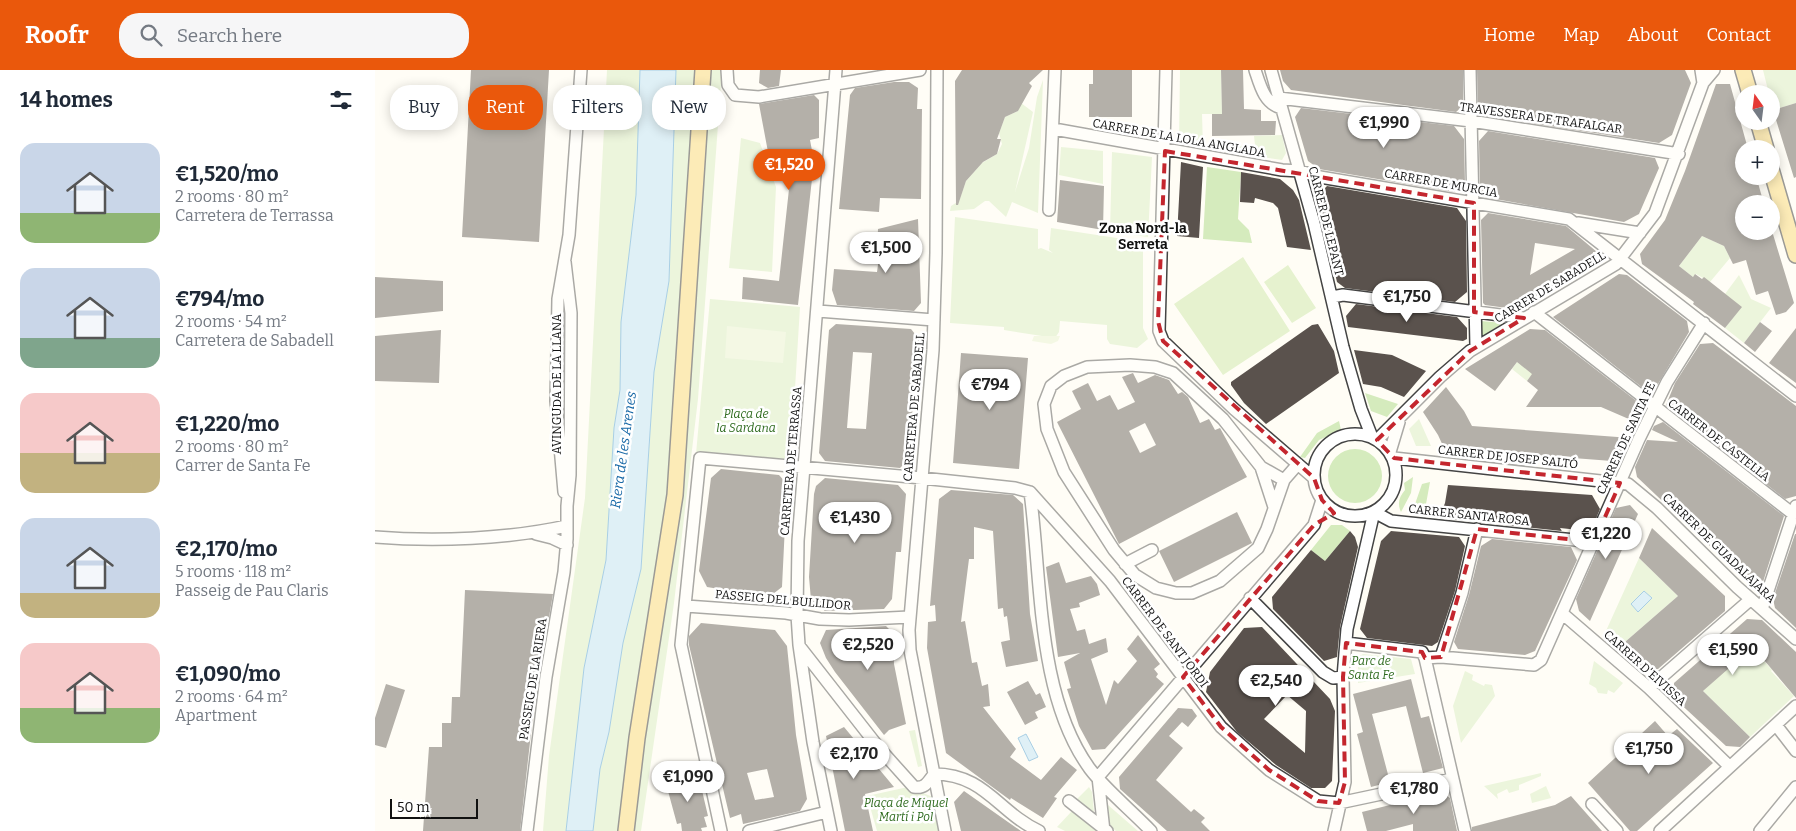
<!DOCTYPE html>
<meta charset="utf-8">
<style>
body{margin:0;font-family:Bitter,serif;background:#f6f6f7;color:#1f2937;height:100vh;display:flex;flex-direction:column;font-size:19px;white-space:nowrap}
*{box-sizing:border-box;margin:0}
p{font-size:16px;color:#747a83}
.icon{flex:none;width:28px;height:28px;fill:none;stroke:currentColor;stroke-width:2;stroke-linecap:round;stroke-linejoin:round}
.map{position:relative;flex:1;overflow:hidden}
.sheet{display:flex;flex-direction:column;background:#fff;width:375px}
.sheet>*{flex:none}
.banner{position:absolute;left:15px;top:15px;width:475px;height:45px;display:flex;gap:10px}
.needle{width:32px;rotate:346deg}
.buttons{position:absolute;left:1360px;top:15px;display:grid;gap:10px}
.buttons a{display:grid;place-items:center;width:45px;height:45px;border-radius:50%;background:#fff;box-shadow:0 2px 12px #0003;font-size:25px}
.scale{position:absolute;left:15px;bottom:12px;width:88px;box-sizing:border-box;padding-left:5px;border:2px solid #111;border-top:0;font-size:14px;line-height:18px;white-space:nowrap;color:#111;-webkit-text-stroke:4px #fff;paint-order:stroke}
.price{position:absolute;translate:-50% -42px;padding:0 11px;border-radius:18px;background:#fff;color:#222;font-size:16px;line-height:32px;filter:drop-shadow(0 1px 2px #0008)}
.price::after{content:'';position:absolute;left:50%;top:30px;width:15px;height:11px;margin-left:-8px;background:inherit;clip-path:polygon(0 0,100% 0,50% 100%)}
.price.current{background:#ea580c;color:#fff}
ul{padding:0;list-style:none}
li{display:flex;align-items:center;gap:15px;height:125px;padding:0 20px}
li span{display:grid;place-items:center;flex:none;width:140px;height:100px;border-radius:15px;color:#555}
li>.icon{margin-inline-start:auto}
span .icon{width:60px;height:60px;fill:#fffc;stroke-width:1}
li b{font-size:21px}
h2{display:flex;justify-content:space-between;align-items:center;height:60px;padding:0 20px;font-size:21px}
.chip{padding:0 18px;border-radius:20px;background:#fff;box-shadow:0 2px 12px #0003;font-size:18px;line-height:45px}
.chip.current{background:#ea580c;color:#fff}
header{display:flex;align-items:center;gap:30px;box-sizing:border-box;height:70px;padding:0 25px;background:#ea580c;color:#fff}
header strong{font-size:24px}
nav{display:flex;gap:28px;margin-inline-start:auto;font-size:18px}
.search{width:350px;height:45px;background:#f6f6f7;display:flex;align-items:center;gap:12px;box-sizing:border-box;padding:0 18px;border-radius:20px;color:#747a83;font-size:19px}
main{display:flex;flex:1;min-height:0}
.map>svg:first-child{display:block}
</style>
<header>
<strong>Roofr</strong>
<div class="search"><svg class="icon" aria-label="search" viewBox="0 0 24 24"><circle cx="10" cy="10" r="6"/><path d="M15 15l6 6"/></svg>Search here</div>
<nav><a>Home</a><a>Map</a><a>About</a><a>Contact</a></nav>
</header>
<main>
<section class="sheet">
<h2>14 homes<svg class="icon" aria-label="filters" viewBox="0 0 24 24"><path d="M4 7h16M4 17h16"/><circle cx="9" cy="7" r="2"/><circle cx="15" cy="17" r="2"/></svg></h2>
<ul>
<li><span style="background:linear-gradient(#c9d6e8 70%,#8fb573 0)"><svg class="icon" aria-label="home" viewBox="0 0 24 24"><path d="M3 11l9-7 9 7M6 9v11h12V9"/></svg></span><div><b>€1,520/mo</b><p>2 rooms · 80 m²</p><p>Carretera de Terrassa</p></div></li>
<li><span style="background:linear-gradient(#c9d6e8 70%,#7fa58c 0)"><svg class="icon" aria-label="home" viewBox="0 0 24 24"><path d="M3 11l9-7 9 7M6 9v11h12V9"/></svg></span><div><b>€794/mo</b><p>2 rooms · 54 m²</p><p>Carretera de Sabadell</p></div></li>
<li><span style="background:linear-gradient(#f6c9c9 60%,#c2b280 0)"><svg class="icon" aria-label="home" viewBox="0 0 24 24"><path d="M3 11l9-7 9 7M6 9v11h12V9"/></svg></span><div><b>€1,220/mo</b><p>2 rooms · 80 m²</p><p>Carrer de Santa Fe</p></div></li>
<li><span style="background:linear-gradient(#c9d6e8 75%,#c2b280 0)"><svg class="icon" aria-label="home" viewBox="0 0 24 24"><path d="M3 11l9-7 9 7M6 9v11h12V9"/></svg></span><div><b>€2,170/mo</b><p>5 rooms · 118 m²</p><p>Passeig de Pau Claris</p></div></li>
<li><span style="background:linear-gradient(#f6c9c9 65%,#8fb573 0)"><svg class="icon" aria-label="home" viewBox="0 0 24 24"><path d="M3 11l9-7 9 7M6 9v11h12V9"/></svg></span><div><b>€1,090/mo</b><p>2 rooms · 64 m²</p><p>Apartment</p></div></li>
</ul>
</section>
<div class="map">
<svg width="1421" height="761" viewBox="0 0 1421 761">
<rect width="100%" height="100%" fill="#fffdf5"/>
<path fill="#d5ebbd" d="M232,0H265L261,125L246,252L245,320L239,358L231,490L209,598L191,761H168L174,686L210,428Z
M301,0H347L323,329L299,533L266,761H218L225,699L234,662L248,572L266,499L279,302L294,211Z
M805,0H846L847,44H827L828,77L804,73Z
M1388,0H1421V33L1398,40L1396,24H1394Z
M668,10L663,143L637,132L631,147L614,131H610L599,139L575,141L576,136L584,131L591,111L607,93L622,84L627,74L624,63L630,47L643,41L646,33L658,42L640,122L654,78L662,27Z
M907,65L911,83L907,90L848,81V77L880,75L879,66Z
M366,68L385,73L401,117L397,202L354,198Z
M686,77L728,81V114L684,105Z
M737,82L777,87L773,167L735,162Z
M832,97L866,102L863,149L874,160L877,173L828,169Z
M580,147L663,159V179L666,178L678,183L674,180L676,158L768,172V258L773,269L762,278L735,274L732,269V255L685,251L684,262L680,268L629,260V257L575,253Z
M1327,166L1349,176L1355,188L1335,212L1321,204L1318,207L1304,196Z
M1364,205L1376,229L1396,238L1369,273L1350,258L1366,237L1350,224Z
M335,229L425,237L415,400L320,395Z
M1106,251L1128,253L1105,268Z
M1170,288L1152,311L1137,299L1142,292Z
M990,323L1023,334L1012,347L996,341Z
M1044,349L1056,376H1041L1034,359Z
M964,351L966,360L944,370L930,388L925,387L942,363Z
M953 406a27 27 0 1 1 54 0a27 27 0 1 1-54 0Z
M1038,407L1036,423L1026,442C1022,434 1024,427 1030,420L1029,413Z
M1055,412L1051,434L1046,444L1041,441L1040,434L1047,414Z
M956,455H967L975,461L950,491L936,480Z
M1264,488L1303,526L1250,572L1245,569L1241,575L1230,563Z
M1376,576L1397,600L1396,601L1419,626L1375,667L1328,621Z
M988,584L1036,589L1040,604L983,613V587Z
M1219,591L1248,613L1239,623L1233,620L1232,624L1223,623L1221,618L1214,614Z
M1090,601L1098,605L1097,610L1109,616L1110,614L1117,615L1120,626L1086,673L1078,636Z
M540,660L547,696L543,697L534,661Z
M1166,703V706L1144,715V720L1134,723L1132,719L1122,724L1123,729L1109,716Z
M1171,716L1176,728L1157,733L1155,724Z
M533,717L558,727L564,758L563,761H502L492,726Z
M714,717L717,722L719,742L702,729Z
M733,735L763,761H741L734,755Z
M697,741L721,761H690L682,757Z"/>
<path fill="#e6f2cf" d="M868,187L915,261L848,305L799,234Z
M913,195L941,238L917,253L889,212Z
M352,256L411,262L408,293L350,288Z
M659,266H685L683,271L676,274L657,271Z"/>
<path fill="#b9e0f7" stroke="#3f96cf" d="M265,0H301L294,211L279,302L266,499L248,573L234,662L225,699L218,761H191L209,598L231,490L239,358L245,320L246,252L261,125Z
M1269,521L1277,528L1263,542L1256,534Z
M651,664L663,687L654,691L643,668Z"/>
<path fill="#5a524d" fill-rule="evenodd" d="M96,0H174L164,172L87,167Z
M385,0H406L404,16L393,18L384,13Z
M587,0H668L654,13L657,16L643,41L630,47L622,69H626L622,84L608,92L591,111L583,135H581L580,11Z
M718,0H757V47H714V14H718Z
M846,0H868L869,39L886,40V51H901L900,65L837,66V44H847Z
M905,0H1088V36L1081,42L916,20L908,11Z
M1102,0H1310L1316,13L1297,65L1284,73L1110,46L1103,38Z
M519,12H534L543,18L542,39H547L546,129L505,128L504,142L464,139L475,25L480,18Z
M1341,14H1355L1373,79H1369V106H1381L1389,134H1369V161H1397L1419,233L1411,242L1401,245L1393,221L1381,225L1371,190L1358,194L1349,176L1327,166L1304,196L1318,207L1320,204L1327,209L1329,207L1367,237L1350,258L1318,234L1319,232L1267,194L1265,184L1290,150L1310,101Z
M439,25L444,30V68L435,70L439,91L423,235L367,229L368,207L404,211L414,119L415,95L396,98L384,34Z
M1421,33V107L1419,108L1398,40Z
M926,38L1079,56L1089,69L1090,113L1079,122L944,99L933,91L930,81L920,47Z
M1113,61L1280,88L1284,98L1264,144L1249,152L1109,127L1105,122L1104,71Z
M806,92L828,97L824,168L802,166Z
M866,102L905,109L918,120L924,130L936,180L912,177L903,138L898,133L880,128L879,133L865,132Z
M685,110L729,116L728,160L682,152Z
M952,116L1082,138L1091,151L1092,222L1080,232L970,218L962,212L942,126Z
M1113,143L1191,156L1222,182H1218L1217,192L1139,239L1110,235L1108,233L1106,150ZM1160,173L1200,179L1155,205Z
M543,149L546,233L539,241L462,235L457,220L459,199L502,202L505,181L502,180L503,159Z
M1244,204L1252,205L1312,251L1314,262L1280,319L1273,322L1178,247Z
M0,207L68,211V241L0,248Z
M981,234L1082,247L1092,258V269L1088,271L973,257L971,246Z
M1385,252L1397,261L1380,282L1369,273Z
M461,254L536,259L544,269L533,390L525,398L450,391L444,383L454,260ZM478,282L497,283L491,359L472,358Z
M943,254L959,281L964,303L891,354L869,333L856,315V312L937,255Z
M1421,258V313L1394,293Z
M1155,259L1170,260L1264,333L1266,345L1263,353L1226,337H1151L1163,320L1152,311L1157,304L1142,292L1120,321L1090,299Z
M66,260L64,313L0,311V266Z
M1338,273L1421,336V426L1410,429L1291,335L1300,313L1325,274Z
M979,280L1017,285L1051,301L1029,327L1006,317L988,314Z
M586,283L653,288L644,399L578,393Z
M758,303L763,313L780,305L794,310L803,324L807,322L813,327L825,353L834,349L840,360L845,358L872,407L744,474L682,352L706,339L697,321L713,313L722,331L735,325L743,340L760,332L747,307ZM770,353L781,375L765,383L754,361Z
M1071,317L1089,341L1097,356L1256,368L1249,385L1237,391L1069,378L1063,365L1048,342Z
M1288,352L1409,446L1387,515L1378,517L1262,407L1260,397L1272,370L1303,372L1277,360L1279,356Z
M346,399L404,405L412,414L407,517L394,527L332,517L324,501L336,408Z
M450,408L523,415L531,424L526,482H521L517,529L509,539L450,541L436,530L434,507L439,424L441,416Z
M1073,415L1217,425L1225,439L1220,451L1204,460L1185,458L1187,461L1064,448L1070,433Z
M576,420L638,425L648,434L655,544L663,591L631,597L626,572L635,570L632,546L629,547L628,538L623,539L618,461L599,457V489H594L586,552L590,551L597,593L602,592L607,616L613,614L615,636L608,637L641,679L635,687L666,710L686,687L702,700L679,727L682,728L668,748L636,728L635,730L571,683L552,578L553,552L561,551L560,535L555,536L564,429Z
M1255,435L1263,444L1215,551L1204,541L1201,529L1241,438Z
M862,442L877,473L799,512L784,481Z
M1277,458L1350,526V541L1283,599L1267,600L1229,564L1231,562L1250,572L1303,526L1264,488Z
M975,461L980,467L983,477L965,557L962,587L949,591L898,539L897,527L936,480L950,491Z
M1016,461L1084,467L1090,476L1080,521L1063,572L1057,576L992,568L985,559L1006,471Z
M1420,464H1421V558L1400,538L1398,529Z
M1117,469L1196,477L1202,490L1160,581L1150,585L1083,579L1079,572L1094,525L1106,476Z
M684,492L691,513L716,506L722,514L725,525L704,533L705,537L695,539L702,561L710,559L714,574L731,568L733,582L716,589L731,635L739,610L743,614L762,591L752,579L763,565L785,594L779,599L783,604L781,607L789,614L730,679L717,680L704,656L692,619L696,618L689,592L705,583L683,587L671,497Z
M90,520L178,524L160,628L145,761H48L54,677H67V653H76L77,627H85Z
M1372,549L1387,550L1421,582V628L1378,577L1328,621L1375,667L1365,677L1351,676L1299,628V613Z
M326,553L400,560L412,576L421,665L432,729L425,741L368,754L366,744L355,748L314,575V566ZM392,699L399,727L380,730L372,703Z
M511,556L518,563L519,594L531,654L514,660L509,665L460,602L451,588L445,573L451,560Z
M887,557L955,629L960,641L957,711L950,718H936L901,695L862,662L831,622L835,602L869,558ZM912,625L931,641L930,683L889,649Z
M1036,609L1046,648L1054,646L1068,698L1048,703L1031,636L997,644L1015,712L996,717L982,664L988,662L978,624Z
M653,611L661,625L665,623L671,637L660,642L663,648L650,655L632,622Z
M11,614L30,620L11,678L0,675V648Z
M803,638L817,639L822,646L813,657L807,652L794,666L808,678L781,710L816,742L819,739L830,748L826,752L835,761H792L745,719L744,707Z
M1280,651L1293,666L1302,659L1338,693L1262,761H1255L1213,713Z
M469,657L519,717L490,724L498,761H470L451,666Z
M310,702L311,705L317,703L320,713L325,712L333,746L329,747L332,757L326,758L327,761H307L306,753L302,754L293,721L299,719L296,709L302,708L301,704Z
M589,721L633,752L646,761H586L579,732Z
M1067,722L1075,728L1082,761H1038V754L1011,761H992L987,742Z
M1196,726L1227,761H1097V757L1180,735Z"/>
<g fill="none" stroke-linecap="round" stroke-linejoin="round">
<defs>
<path id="minor" d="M352,0L353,15L360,25L384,27L545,0
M562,0L561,183L558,280L534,560L535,580L570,761
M791,0L784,261L788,271L859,339L939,408
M880,0C885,15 889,33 906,38
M896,0L939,153L968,277L986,339L997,367
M1095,0L1101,277
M1326,0L1328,13
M904,28L1096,51L1304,84
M679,59L907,100L925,101L945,107L1194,149L1421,326
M674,140L680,0
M1203,153L1265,163
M957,227L968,225L1149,248
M443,241L559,250
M1159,242L1418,444
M939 405a41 41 0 1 1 82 0a41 41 0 1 1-82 0Z
M1002,370L1065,307L1095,281L1241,194L1280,143L1328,13L1339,0
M1015,382L1024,352
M1019,388L1253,414L1282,438L1362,517L1421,569
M886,397L899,437
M909,410L886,397L848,349L798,303L780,297L755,295L712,297L689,306L676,316L669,334L672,359L689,402L739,480L760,505L781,518L801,523H817L845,511L883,478L892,459L909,410L923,394
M189,422L181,331L183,229L194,165L206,0
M655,422C667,509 661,625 715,699C730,719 758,742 776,761
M999,442L1016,451L1219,472
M161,464L177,468L192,475
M0,467C61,472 132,469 192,456
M750,494L777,480
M875,528L948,602L958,608L968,607
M311,536L411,543L445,549L474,550L534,547
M1387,539L1421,436
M1188,544L1274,618L1354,696
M971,573L1047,582L1050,588L1066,587L1159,595L1166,590L1264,369L1292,312L1329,253
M425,577L504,678L539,717C550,719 553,712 559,704
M1066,587L1087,523L1102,459
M1050,588L1090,761
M1274,618L1376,529
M1401,655L1421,681
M559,704C610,704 623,742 664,761
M723,707L939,455L947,430
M723,707L729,761
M694,731L732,761
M1217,734L1242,761
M152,761L171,607L189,502L192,469V436L195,405L196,243L190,192
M346,761L306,575L325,388L547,408L640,418L655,422L735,511L846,657L894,700L943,731L964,733L1077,709
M374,761L452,742
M456,761L438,672L424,575L422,545L423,471L461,0
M959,761L970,712L968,607L972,559L999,442
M1285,761L1421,636
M1385,761L1421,717"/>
<path id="major" d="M1368,0L1375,24
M1383,51L1391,79
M1396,99L1421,185
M251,761L262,668L300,425L328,0"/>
</defs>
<use href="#minor" stroke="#444" stroke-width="14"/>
<use href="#major" stroke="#222" stroke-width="18"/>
<use href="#minor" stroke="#fff" stroke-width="11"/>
<use href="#major" stroke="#f9d66b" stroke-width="15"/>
</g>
<path d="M0 0H1421V761H0ZM790,81L1099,133V242L1149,248L1095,281L1002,370L1019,388L1245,413L1219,472L1102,459L1066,587L1050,588L1047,582L971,573L968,607L970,712L964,733L943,731L894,700L846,657L808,607L939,455L959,443L947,430L939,408L788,271L783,251Z" fill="#fffdf5" fill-opacity=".55" fill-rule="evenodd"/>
<path fill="none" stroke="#c4262e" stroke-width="4" stroke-dasharray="10 6" stroke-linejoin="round" d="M790,81L1099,133V242L1149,248L1095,281L1002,370L1019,388L1245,413L1219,472L1102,459L1066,587L1050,588L1047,582L971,573L968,607L970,712L964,733L943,731L894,700L846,657L808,607L939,455L959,443L947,430L939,408L788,271L783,251Z"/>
<g text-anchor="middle" stroke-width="5" stroke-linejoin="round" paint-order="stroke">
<g font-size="12" fill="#111" stroke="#fff">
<text transform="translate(1166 48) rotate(8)" y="4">TRAVESSERA DE TRAFALGAR</text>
<text transform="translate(804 68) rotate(10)" y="4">CARRER DE LA LOLA ANGLADA</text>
<text transform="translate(1066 113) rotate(10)" y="4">CARRER DE MURCIA</text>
<text transform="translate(951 151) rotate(76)" y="4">CARRER DE LEPANT</text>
<text transform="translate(1175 217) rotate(-31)" y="4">CARRER DE SABADELL</text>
<text transform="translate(182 314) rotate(-90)" y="4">AVINGUDA DE LA LLANA</text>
<text transform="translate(539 337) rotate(-85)" y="4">CARRETERA DE SABADELL</text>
<text transform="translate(1251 368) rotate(-65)" y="4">CARRER DE SANTA FE</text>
<text transform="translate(1344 370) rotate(38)" y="4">CARRER DE CASTELLA</text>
<text transform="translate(1133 387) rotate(6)" y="4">CARRER DE JOSEP SALTÓ</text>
<text transform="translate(416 391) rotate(-85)" y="4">CARRETERA DE TERRASSA</text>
<text transform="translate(1094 445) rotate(6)" y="4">CARRER SANTA ROSA</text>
<text transform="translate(1344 478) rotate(44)" y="4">CARRER DE GUADALAJARA</text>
<text transform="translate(408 530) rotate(5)" y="4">PASSEIG DEL BULLIDOR</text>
<text transform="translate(790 562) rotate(53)" y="4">CARRER DE SANT JORDI</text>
<text transform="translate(1270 598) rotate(42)" y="4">CARRER D'EIVISSA</text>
<text transform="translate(158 609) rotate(-81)" y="4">PASSEIG DE LA RIERA</text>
</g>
<g font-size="12" font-style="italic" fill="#2f6b1f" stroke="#fff">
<text x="371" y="348">Plaça de<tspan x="371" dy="14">la Sardana</tspan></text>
<text x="996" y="595">Parc de<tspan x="996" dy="14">Santa Fe</tspan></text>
<text x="531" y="737">Plaça de Miquel<tspan x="531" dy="14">Martí i Pol</tspan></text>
</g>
<g font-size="14" font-weight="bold" fill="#111" stroke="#fff">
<text x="768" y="163">Zona Nord-la<tspan x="768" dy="16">Serreta</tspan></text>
</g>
<g font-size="14" font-style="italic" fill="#1768a6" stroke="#fff">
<text transform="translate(248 380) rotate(-82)" y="5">Riera de les Arenes</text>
</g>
</g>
</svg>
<div class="buttons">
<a><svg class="needle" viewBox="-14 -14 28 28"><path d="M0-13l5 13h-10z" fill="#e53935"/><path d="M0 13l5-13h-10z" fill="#747a83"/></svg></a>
<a>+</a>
<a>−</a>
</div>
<div class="scale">50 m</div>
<b class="price" style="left:1009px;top:79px">€1,990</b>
<b class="price current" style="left:414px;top:121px">€1,520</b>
<b class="price" style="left:511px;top:204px">€1,500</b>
<b class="price" style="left:1032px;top:253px">€1,750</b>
<b class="price" style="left:615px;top:341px">€794</b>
<b class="price" style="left:480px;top:474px">€1,430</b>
<b class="price" style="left:1231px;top:490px">€1,220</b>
<b class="price" style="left:493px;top:601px">€2,520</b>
<b class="price" style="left:1358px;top:606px">€1,590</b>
<b class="price" style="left:901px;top:637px">€2,540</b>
<b class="price" style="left:1274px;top:705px">€1,750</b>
<b class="price" style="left:479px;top:710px">€2,170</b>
<b class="price" style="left:313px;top:733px">€1,090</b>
<b class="price" style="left:1039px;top:745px">€1,780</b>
<div class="banner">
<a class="chip">Buy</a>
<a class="chip current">Rent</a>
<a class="chip">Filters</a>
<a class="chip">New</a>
</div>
</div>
</main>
